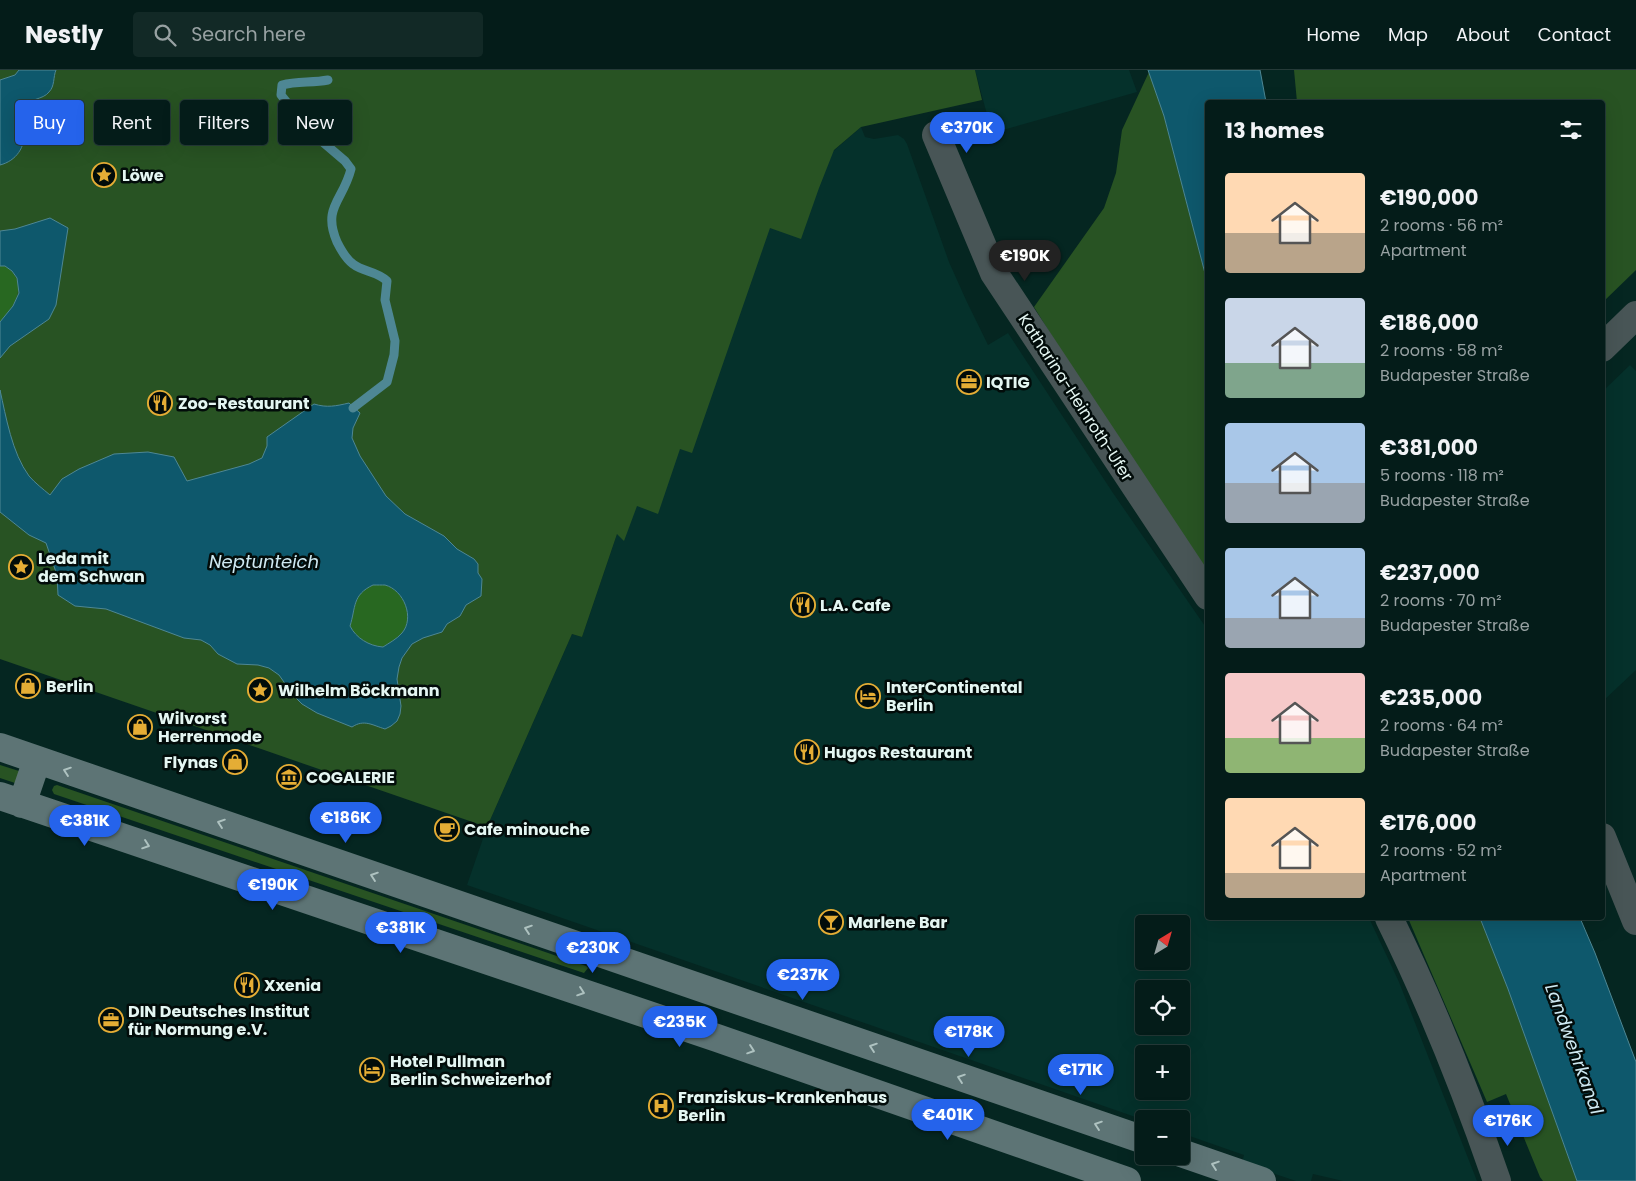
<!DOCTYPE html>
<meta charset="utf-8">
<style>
body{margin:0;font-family:Poppins,sans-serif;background:#122926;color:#f1f3f6;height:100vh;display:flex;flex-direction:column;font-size:19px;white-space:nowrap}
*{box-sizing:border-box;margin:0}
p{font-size:16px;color:#97a1a2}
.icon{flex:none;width:28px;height:28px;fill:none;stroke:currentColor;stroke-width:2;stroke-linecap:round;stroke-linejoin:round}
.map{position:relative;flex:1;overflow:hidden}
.drawer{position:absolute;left:1205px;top:30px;width:400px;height:820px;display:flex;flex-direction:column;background:#041c19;border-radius:5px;box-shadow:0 5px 20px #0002,0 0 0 1px #253a38}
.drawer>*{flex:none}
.banner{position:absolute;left:15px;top:30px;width:475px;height:45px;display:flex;gap:10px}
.needle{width:32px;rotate:37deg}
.tools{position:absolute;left:1135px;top:845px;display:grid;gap:10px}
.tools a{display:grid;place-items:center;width:55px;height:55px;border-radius:5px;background:#041c19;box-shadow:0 5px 20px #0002,0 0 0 1px #253a38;font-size:25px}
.price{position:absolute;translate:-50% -42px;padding:0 11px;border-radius:18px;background:#2563eb;color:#fff;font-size:16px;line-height:32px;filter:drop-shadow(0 1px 2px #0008)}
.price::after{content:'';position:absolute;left:50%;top:30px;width:15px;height:11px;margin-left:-8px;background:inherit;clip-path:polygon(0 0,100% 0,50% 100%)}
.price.active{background:#222;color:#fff}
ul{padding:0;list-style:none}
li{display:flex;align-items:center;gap:15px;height:125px;padding:0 20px}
li span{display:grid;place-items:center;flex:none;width:140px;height:100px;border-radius:5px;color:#555}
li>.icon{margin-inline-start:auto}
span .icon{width:60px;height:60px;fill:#fffc;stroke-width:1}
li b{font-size:21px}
h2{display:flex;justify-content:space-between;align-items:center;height:60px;padding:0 20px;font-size:21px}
.chip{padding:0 18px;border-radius:5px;background:#041c19;box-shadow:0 5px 20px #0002,0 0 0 1px #253a38;font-size:18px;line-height:45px}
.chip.active{background:#2563eb;color:#fff}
header{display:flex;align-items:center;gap:30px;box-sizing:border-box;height:70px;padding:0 25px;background:#041c19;border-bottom:1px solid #253a38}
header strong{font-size:24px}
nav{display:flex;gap:28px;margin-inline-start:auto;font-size:18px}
.search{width:350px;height:45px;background:#122926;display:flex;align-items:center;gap:12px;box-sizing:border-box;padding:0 18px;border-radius:5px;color:#97a1a2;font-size:19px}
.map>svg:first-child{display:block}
</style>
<header>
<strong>Nestly</strong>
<div class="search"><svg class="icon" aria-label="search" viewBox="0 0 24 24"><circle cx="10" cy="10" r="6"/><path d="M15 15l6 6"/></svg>Search here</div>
<nav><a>Home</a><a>Map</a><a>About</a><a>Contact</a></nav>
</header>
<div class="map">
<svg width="1636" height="1111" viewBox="0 0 1636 1111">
<rect width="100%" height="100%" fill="#052621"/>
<path fill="#05312b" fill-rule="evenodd" d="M975,0H1129L1137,22L992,63Z
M861,57L865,67L874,69L898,65L904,69L907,74L949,192L966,230L988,275L1008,263L1113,423L1207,559L1208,848H1369L1399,912L1477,1111H1343L1313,1104L1311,1111H1296L1242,1093L1244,1085L1181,1063V1049L1144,1050L467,815L487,757L572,564L582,567L617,464L761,144ZM1144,854H1181V891H1144ZM1144,919H1181V956H1144ZM1144,984H1181V1021H1144Z
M1630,295L1636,301V600L1603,631V321Z"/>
<path fill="#285323" d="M0,0H975L982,30L861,57L834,80L819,118L801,169L770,158L692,383L680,379L658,444L637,436L624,471L617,464L582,567L572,564L487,757L0,589Z
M1294,0H1636V200L1603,232L1602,32H1297Z
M1149,2L1164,46L1207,211V500L1104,350L1034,237L1104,138L1116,103L1122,60Z
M0,695L19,701L20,705L15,713L0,708Z
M57,715L586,896L588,898L584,903L54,724L52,720L54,716Z
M1408,848H1480L1508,919L1577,1111H1543L1540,1107L1506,1024L1487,1032Z"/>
<path fill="#286821" d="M0,196C6,196 10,199 13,203C26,219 12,240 0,252Z
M373,515C377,515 382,515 385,515C404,520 415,548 402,563C397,569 389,573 383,577C369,576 356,568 350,556C357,536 350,525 373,515Z"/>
<path fill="#0e586c" stroke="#4e8794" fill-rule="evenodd" d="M19,0H56C53,7 55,16 49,22C43,30 29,28 23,38C19,45 23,53 24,60C26,77 16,91 0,95V10L15,5Z
M1148,0H1260L1266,32H1208L1207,211L1164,46Z
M50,148L68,158L56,235L49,249L10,276L0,288V252L13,236L19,223L17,208L12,201L5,196H0V161L15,159Z
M0,320C6,347 12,383 29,406C35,413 43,419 50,425L62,409L79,399L114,384L148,382L174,387L187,411L249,394L262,388L267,376V367L314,334C327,338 336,336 349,333L360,343L353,358L352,368L360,386L386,426L405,444L444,466L457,479L474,489L478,494V503L482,509L481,526L466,535L460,546L447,554L442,562L423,568L412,574L402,588L399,597L397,609L401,636L400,644L397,651L391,656L385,659C372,655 364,649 352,657L317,643L302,634L294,626L279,605L269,598L258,595L237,594L218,584L210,575L201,570L184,568L106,539L75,536L58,525L57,505L46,473L29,465L0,442ZM373,515C377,515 382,515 385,515C404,520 415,548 402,563C397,569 389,573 383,577C369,576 356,568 350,556C356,537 352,525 373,515Z
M1480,848H1580L1595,883L1636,992V1111H1577L1508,919Z"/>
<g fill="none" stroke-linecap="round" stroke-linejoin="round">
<path stroke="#4e8794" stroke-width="9" d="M328,10C312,13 297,11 282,15L281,25L311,62L345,91L351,99C343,131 322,137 337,172C341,180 346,189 353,194C363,202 377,201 387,211L385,230L395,271L394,285L387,312L353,338"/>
<path stroke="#485556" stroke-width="28" d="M936,65L994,203L1208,526
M1602,278L1636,245
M1602,767L1636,851
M1389,848C1431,933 1466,1021 1497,1111"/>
<path stroke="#5d7475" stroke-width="28" d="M0,677L1144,1070
M0,726L717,968L1127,1111
M22,734L37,690
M1181,1083L1262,1111"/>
</g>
<defs><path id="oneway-chevron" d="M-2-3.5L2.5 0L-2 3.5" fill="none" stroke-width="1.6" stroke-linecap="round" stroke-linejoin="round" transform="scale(1.25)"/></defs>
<g stroke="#aec2c0">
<use href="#oneway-chevron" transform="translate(67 701) rotate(-161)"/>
<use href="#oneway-chevron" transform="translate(221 753) rotate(-161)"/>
<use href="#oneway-chevron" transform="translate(146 775) rotate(19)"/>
<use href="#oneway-chevron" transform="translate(374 806) rotate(-161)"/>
<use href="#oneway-chevron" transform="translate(528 859) rotate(-161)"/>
<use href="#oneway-chevron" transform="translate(581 922) rotate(19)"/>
<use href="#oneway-chevron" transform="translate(873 977) rotate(-161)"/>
<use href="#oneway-chevron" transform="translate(751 980) rotate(19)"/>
<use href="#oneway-chevron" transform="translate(961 1008) rotate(-161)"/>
<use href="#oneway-chevron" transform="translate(1098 1055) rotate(-161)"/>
<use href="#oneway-chevron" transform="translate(1215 1095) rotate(-161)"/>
</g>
<defs>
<symbol id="sight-ring" viewBox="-11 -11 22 22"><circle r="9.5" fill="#020c0a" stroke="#e5ad35" stroke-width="1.5"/><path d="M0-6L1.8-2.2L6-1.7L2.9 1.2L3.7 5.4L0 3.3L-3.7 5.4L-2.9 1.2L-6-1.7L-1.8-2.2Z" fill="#e5ad35"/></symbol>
<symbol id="office-ring" viewBox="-11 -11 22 22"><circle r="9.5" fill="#020c0a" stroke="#e5ad35" stroke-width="1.5"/><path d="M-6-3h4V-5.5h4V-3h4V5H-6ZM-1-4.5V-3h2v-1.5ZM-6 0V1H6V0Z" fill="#e5ad35"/></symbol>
<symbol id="restaurant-ring" viewBox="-11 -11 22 22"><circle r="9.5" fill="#020c0a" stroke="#e5ad35" stroke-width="1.5"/><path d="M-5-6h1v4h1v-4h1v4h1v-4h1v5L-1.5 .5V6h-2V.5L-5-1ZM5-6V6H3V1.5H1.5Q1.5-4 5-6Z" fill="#e5ad35"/></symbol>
<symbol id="shop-ring" viewBox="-11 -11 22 22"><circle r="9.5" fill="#020c0a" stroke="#e5ad35" stroke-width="1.5"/><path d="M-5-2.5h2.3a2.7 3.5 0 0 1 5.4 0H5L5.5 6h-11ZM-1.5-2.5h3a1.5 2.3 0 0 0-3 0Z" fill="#e5ad35"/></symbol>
<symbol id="hotel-ring" viewBox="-11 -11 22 22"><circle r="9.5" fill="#020c0a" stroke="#e5ad35" stroke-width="1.5"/><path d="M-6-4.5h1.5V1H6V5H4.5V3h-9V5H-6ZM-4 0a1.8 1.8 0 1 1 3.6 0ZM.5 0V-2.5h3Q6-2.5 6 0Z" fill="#e5ad35"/></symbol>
<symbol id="museum-ring" viewBox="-11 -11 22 22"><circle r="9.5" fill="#020c0a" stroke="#e5ad35" stroke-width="1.5"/><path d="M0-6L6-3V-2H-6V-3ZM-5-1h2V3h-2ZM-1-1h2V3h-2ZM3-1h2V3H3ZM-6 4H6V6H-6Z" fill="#e5ad35"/></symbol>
<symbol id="cafe-ring" viewBox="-11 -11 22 22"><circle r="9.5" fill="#020c0a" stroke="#e5ad35" stroke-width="1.5"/><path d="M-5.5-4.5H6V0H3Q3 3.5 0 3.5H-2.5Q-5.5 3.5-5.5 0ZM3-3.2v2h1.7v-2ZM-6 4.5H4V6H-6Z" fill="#e5ad35"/></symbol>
<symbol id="bar-ring" viewBox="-11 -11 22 22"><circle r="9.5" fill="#020c0a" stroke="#e5ad35" stroke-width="1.5"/><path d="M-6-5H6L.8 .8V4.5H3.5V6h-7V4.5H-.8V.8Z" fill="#e5ad35"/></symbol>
<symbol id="hospital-ring" viewBox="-11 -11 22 22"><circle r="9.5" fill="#020c0a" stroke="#e5ad35" stroke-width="1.5"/><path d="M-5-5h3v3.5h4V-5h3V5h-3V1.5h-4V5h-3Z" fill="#e5ad35"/></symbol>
</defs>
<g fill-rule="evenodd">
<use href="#sight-ring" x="90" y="91" width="28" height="28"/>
<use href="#office-ring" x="955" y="298" width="28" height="28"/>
<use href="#restaurant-ring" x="146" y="319" width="28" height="28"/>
<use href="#sight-ring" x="7" y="483" width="28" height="28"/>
<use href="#restaurant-ring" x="789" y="521" width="28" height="28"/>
<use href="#shop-ring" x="14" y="602" width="28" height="28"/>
<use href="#sight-ring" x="246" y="606" width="28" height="28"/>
<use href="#hotel-ring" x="854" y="612" width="28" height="28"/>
<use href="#shop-ring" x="126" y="643" width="28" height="28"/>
<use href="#restaurant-ring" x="793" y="668" width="28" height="28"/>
<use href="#shop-ring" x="221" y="678" width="28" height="28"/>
<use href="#museum-ring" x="275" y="693" width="28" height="28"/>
<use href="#cafe-ring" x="433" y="745" width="28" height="28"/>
<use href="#bar-ring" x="817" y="838" width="28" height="28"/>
<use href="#restaurant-ring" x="233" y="901" width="28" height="28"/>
<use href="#office-ring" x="97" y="936" width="28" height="28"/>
<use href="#hotel-ring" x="358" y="986" width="28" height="28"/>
<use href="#hospital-ring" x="647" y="1022" width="28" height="28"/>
</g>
<g text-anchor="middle" stroke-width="5" stroke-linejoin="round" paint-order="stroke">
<g font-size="16" font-weight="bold" fill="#e4f6f2" stroke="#020c0a" text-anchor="start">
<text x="122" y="111">Löwe</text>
<text x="986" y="318">IQTIG</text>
<text x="178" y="339">Zoo-Restaurant</text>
<text x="38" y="494">Leda mit<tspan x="38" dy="18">dem Schwan</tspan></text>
<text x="820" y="541">L.A. Cafe</text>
<text x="46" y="622">Berlin</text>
<text x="886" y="623">InterContinental<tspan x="886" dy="18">Berlin</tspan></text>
<text x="278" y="626">Wilhelm Böckmann</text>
<text x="158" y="654">Wilvorst<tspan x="158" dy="18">Herrenmode</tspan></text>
<text x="824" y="688">Hugos Restaurant</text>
<text x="218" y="698" text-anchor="end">Flynas</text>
<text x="306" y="713">COGALERIE</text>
<text x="464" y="765">Cafe minouche</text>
<text x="848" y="858">Marlene Bar</text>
<text x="264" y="921">Xxenia</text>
<text x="128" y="947">DIN Deutsches Institut<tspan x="128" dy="18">für Normung e.V.</tspan></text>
<text x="390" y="997">Hotel Pullman<tspan x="390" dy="18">Berlin Schweizerhof</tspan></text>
<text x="678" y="1033">Franziskus-Krankenhaus<tspan x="678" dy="18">Berlin</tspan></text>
</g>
<g font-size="16" fill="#e4f6f2" stroke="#020c0a">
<text transform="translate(1076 327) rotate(57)" y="6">Katharina-Heinroth-Ufer</text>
</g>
<g font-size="18" font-style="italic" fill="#cee9f2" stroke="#020c0a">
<text x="264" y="498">Neptunteich</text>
<text transform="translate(1574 979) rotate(70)" y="6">Landwehrkanal</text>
</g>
</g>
</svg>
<div class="tools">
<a><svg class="needle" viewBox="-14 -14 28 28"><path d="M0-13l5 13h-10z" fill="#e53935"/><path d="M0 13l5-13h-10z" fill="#97a1a2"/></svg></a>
<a><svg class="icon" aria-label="locate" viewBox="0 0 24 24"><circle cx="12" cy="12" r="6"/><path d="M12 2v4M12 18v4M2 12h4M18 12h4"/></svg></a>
<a>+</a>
<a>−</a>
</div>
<b class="price" style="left:967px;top:84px">€370K</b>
<b class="price active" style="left:1025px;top:212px">€190K</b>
<b class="price" style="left:346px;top:774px">€186K</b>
<b class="price" style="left:85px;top:777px">€381K</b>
<b class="price" style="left:273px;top:841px">€190K</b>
<b class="price" style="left:401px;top:884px">€381K</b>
<b class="price" style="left:593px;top:904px">€230K</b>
<b class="price" style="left:803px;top:931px">€237K</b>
<b class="price" style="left:680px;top:978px">€235K</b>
<b class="price" style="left:969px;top:988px">€178K</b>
<b class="price" style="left:1081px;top:1026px">€171K</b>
<b class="price" style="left:948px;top:1071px">€401K</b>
<b class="price" style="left:1508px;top:1077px">€176K</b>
<div class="banner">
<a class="chip active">Buy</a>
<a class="chip">Rent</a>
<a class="chip">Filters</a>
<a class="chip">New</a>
</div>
<section class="drawer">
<h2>13 homes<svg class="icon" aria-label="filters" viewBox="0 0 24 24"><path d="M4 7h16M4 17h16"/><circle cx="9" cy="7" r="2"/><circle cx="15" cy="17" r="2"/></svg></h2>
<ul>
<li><span style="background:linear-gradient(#ffd9b3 60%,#b9a48a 0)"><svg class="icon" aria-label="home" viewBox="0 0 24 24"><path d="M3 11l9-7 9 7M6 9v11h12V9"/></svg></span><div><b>€190,000</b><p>2 rooms · 56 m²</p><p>Apartment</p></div></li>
<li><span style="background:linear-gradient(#c9d6e8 65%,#7fa58c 0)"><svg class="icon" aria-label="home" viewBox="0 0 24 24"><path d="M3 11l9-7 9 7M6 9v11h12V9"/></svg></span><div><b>€186,000</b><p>2 rooms · 58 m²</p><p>Budapester Straße</p></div></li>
<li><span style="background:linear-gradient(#a9c7e8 60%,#9aa5b1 0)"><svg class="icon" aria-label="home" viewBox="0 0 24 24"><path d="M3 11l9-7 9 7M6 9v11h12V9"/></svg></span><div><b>€381,000</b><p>5 rooms · 118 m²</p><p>Budapester Straße</p></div></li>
<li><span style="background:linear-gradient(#a9c7e8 70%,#9aa5b1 0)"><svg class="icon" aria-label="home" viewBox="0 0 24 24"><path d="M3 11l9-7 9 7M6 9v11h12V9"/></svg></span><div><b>€237,000</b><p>2 rooms · 70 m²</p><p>Budapester Straße</p></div></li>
<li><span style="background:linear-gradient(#f6c9c9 65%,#8fb573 0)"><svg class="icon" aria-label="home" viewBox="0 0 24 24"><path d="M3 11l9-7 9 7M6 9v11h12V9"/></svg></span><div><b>€235,000</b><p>2 rooms · 64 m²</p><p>Budapester Straße</p></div></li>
<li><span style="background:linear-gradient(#ffd9b3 75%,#b9a48a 0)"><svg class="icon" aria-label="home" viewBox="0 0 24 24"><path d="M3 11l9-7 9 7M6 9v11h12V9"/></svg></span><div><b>€176,000</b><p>2 rooms · 52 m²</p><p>Apartment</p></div></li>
</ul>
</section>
</div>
